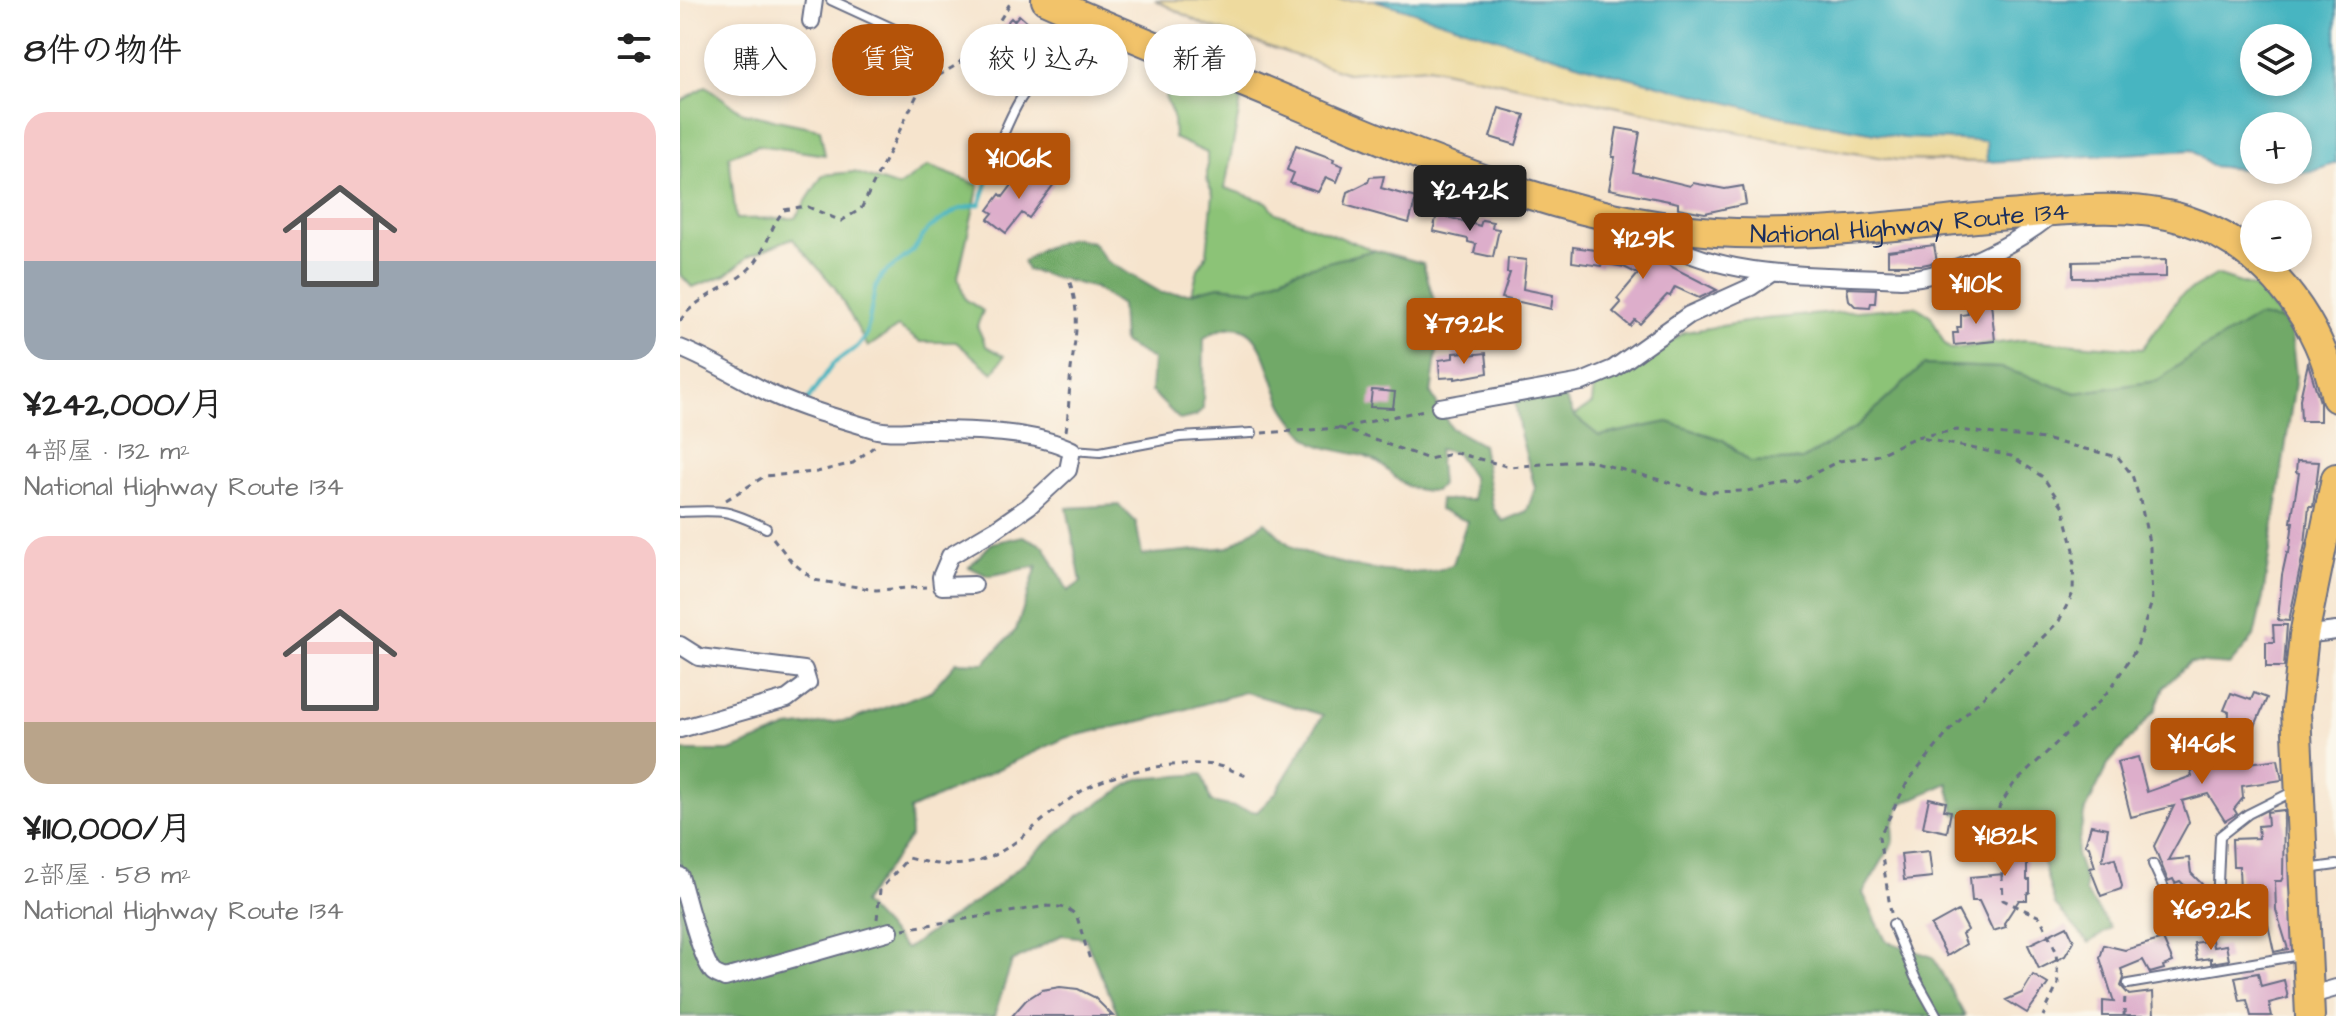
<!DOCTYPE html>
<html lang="ja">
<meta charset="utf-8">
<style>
body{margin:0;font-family:"Architects Daughter","Klee One",sans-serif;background:#f6f6f6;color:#222;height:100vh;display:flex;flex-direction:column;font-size:30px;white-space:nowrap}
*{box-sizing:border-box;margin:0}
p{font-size:26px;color:#767676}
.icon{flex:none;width:44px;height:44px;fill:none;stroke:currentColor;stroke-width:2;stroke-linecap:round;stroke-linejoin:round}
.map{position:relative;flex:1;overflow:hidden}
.side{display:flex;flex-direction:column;background:#fff;width:680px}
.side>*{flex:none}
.hud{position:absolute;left:24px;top:24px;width:760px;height:72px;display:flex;gap:16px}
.fabs{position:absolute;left:1560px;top:24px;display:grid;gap:16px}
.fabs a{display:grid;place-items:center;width:72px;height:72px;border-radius:50%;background:#fff;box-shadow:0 4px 12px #0003;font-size:40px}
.price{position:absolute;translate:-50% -68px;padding:0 18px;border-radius:8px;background:#b45309;color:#fff;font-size:26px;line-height:52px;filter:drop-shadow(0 2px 4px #0008)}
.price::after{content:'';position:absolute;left:50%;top:48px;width:24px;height:18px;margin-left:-12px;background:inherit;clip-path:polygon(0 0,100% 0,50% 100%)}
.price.on{background:#222;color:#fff}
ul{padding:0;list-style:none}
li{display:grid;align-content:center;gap:16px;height:424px;padding:0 24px}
li span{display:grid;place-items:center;height:248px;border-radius:24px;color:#555}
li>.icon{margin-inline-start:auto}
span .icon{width:144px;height:144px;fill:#fffc;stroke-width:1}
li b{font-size:34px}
h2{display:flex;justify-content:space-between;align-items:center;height:96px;padding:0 24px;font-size:34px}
.chip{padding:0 28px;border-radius:36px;background:#fff;box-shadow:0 4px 12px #0003;font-size:28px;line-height:72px}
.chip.on{background:#b45309;color:#fff}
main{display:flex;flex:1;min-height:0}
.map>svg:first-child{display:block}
</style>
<main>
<section class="side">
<h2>8件の物件<svg class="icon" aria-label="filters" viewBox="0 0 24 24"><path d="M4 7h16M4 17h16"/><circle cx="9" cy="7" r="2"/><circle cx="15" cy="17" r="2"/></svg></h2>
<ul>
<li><span style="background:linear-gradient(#f6c9c9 60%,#9aa5b1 0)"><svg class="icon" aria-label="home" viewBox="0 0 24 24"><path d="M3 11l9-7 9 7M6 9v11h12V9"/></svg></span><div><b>¥242,000/月</b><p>4部屋 · 132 m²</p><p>National Highway Route 134</p></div></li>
<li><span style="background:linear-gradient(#f6c9c9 75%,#b9a48a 0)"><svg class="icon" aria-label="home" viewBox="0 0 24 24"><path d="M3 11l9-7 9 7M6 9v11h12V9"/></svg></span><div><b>¥110,000/月</b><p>2部屋 · 58 m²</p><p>National Highway Route 134</p></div></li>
</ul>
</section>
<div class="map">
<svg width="1656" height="1016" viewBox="0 0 1656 1016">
<rect width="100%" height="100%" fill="#fbf7ec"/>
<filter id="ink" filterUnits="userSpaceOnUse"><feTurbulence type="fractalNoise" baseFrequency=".0125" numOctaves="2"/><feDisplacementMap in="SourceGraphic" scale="16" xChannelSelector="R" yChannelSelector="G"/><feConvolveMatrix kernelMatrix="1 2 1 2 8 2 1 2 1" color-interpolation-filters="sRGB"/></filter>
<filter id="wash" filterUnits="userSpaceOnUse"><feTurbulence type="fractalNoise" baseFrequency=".006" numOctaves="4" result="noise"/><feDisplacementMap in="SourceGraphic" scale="32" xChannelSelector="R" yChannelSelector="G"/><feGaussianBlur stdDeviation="1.8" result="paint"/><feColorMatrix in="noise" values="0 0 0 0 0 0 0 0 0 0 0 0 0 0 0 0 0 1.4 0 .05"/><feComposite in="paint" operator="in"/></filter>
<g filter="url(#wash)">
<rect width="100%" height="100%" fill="#f6e4cd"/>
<path fill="#8cc377" stroke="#54796a" stroke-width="2" d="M502,75L562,95L545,188L587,202L596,213L694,250L612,272L575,290L539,286L512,293L518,269L527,254L533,194L527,180V153L494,138L493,116L485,97Z
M26,86L63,113L140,129L145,155L78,145L49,156L56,219L115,218L143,175L174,172L218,187L248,166L299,185L278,277L285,299L303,311L297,326L306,346L324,356L313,373L276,342H240L218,327L188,347L154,286L112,238L69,256L46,275L12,287L0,274V102Z
M1536,275L1576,288L1602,320L1577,317L1513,355L1477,381L1396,393L1322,368L1244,365L1175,428L1122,460L1070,462L1043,440L988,422L919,436L894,416L912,404L914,384L957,363L1005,332L1084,319L1235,306L1251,316L1264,343L1270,349L1343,340L1462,349L1500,296Z"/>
<path fill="#71a968" stroke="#466c63" stroke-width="2" fill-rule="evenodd" d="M392,238L412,242L427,261L482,293H512L539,286L575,290L617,270L694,250L743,263L763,331L756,357L751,394L771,428L802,445L813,508L823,521L847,511L855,488L840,433L835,400L882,391L894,416L919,436L988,422L1043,440L1070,462L1122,460L1175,428L1244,365L1322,368L1396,393L1477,381L1513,355L1577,317L1602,320L1611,333L1616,376L1583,597L1574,637L1550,665L1510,662L1484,687L1475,711L1428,764L1404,814L1396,855L1405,881V892L1431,928L1409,943L1375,905L1350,817L1322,823L1275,814L1268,783L1221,804L1213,825L1214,841L1183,893L1206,941L1253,957L1285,1016H439L405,938L382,935L332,962L314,1016H0V751H50L108,728L171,720L251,691L276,662L304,663L336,630L357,566L308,576L289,567L312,543L343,536L364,546L388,591L401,582L387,508L439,505L456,522L462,555L549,547L585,522C594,530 603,541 613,547C647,564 740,584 773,564L787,521L759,510L760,500H793L792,477L776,453L758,449L761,485L755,491C711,491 716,467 686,457C672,452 644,450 633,442C625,437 606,412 602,403C585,366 581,301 524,338L523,409L516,416L500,420L471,391L473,359L443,343L441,305L415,288L347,270L343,262L361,249ZM565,692L643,715L595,794L577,812L531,802L522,774L458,779L397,817L311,891L226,949L182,903L231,836L230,810L385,738L475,718Z"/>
<path fill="#eeda9e" stroke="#84847e" stroke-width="2" d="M475,0H695L1100,116L1219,137L1306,141L1307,162L1217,160L1100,141L748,67L667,73L525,25Z"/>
<path fill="#47b5c1" stroke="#317290" stroke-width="2" fill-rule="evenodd" d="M695,0H1656V163L1631,172L1579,177L1561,169L1531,166L1512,150L1307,162L1306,141L1224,138L1100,116L913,68ZM1574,38H1618V82H1574ZM1574,126H1618V170H1574Z"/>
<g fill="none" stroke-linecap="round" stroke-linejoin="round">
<path stroke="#47b5c1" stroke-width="4" d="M385,54L403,26
M343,101L376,67
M323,144L336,116
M126,403L153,364L177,347L186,336L195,289L202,275L233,251L248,229L277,210L300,204L314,163"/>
</g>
<g id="blocks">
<path fill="#ddaecb" d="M339,15L367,40L363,45L371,52L358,66L345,54L324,74L300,52L331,18L334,21Z
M819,108L845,115L836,145L810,137Z
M937,128L960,132L953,172L1010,186L1013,183L1045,189L1063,186L1066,204L1025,213L998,208V203L994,202L929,189L935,157H932Z
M616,145L654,159L653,162L663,166L657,182L646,177L638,192L610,183L614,173L607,170Z
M341,173L349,179L353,173L361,179L363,176L374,184L349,218L342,213L326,233L308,219L313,213L308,210L320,194L323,197Z
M704,176L701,188L736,198L729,223L665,205L668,192L688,182L690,177Z
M757,214L800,226L802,220L813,222L812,228L819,229L813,257L794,253L796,244L788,242V239L753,231Z
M1254,245L1257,262L1242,265H1208V251Z
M893,247L930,252L931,248L964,255L965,253L1037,290L1019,298L995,287L990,296L987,295L960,324L955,320L950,326L933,312L941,303L937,299L958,274L944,267L922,263L921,266L892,262Z
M828,258L846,260L843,289L873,295L871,309L822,298L830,273H827Z
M1486,260V277L1393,278V262Z
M1167,288L1196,289L1195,303H1191L1190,307L1175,306L1169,300Z
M1311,303L1315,341L1274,345L1273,333H1278L1277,327H1281V315L1288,314L1287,306Z
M788,352V355L806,353L808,373L775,379V377L760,378L759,360L773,358V353Z
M1628,363L1640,402V421H1621L1620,399Z
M692,390L715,392L713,408L690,407Z
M1617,461L1639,462L1636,486L1633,506H1629L1625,544L1609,621L1598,620L1602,575L1607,552L1609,553L1613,522H1611L1619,473L1616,472Z
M1593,625H1607L1604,667H1586V642H1594Z
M1551,693L1571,700L1574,693L1587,698L1575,726L1569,724V763L1598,759L1602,780L1562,786L1563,798L1554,809L1557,814L1545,821L1528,794L1502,801L1509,822L1488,860L1509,858L1511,873L1522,884L1513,894L1500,881L1495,883L1493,879L1488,881L1474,846L1494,806L1451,817L1437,762L1458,757L1467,792L1512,776L1510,768L1547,759L1549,712L1544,710Z
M1249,798L1266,802L1264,810L1271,811L1267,832L1243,827Z
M1604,810L1603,877L1601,881H1595L1596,910L1608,949L1594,952L1584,906L1552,908L1551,894L1560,893L1559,866H1553L1552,839L1579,838L1578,826L1588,825L1587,812Z
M1337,820L1338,828H1347V880H1350V892L1347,894V900H1339L1324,923L1326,927L1313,931L1299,901H1292L1290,877L1324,874L1320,821Z
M1411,825L1428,828L1422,861L1435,858L1442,886L1441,889L1421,896L1410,868L1415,867L1409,846L1405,845Z
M1249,851L1252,877L1224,880L1221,854Z
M1278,911L1288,930L1282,934L1286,944L1267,956L1251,926Z
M1387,926L1394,941L1385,956L1359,969L1348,945Z
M1483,939L1493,962L1483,966L1484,969L1470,973L1463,960L1441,969L1444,978L1441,986L1449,995L1473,992L1474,1016H1423V1001L1434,1002L1420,958L1424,945L1445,950Z
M1532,940L1533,947L1546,945L1549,960L1531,963V958L1517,960L1514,943Z
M1578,973L1581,986L1604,980L1608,998L1589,1003L1592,1016H1571L1567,1000L1560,1001L1555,977Z
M1353,975L1368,984L1347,1013L1326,1000L1342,993Z
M380,987L398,989L414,997L433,1016H332L346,1000L362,990Z"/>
</g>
</g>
<g filter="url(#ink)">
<use href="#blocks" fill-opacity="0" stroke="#686e85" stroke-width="2"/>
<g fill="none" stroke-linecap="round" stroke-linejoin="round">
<defs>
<path id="lane" d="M151,0L225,34
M311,162C322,140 330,113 344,94C363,67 386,53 398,19
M392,450L420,452L500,437L572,433
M0,512C43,510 47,509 86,528
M1473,864L1491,903L1503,914L1537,906L1540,836L1568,814L1614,791
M1627,869L1656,865
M1213,924L1235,977L1257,1016
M1448,984L1621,955"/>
<path id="street" d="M131,21L134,0
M979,225V240C1053,281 1139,274 1221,279C1272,277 1333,246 1373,214
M0,348C28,359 52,374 79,388C115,407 158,418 197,430C215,434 230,430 248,430C289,430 355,431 392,450L388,470L349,506L316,529L270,556L261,577L262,586L294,585
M760,407L902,382L933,369L1009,315L1071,287L1090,274
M1624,635L1656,631
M0,645L19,657L124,670L128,683L107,699L0,729
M0,876C6,896 21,959 33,972C36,975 41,976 45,978L210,931
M1628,996L1656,988"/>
<g id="highway">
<path id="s1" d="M366,0C447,36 530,68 611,102C753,161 900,228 1056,233C1146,236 1238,223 1328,215C1387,210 1448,202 1506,220C1585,246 1640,319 1656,398"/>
<path d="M1630,1016L1616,711L1624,635L1656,478"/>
</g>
</defs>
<use href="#lane" stroke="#686e85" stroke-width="12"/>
<use href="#street" stroke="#686e85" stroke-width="20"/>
<use href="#highway" stroke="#686e85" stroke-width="32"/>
<path stroke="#686e85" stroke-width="3" stroke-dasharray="6 6" stroke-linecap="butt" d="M185,26L192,58
M0,321C15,297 50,288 70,268C87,251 89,228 104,210L126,206L161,221L181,209L239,91L258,76L278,64L318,23L332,0
M660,428L749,459L776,453L830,467L907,460L1024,492L1066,491L1117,482L1159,461L1195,456L1236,437L1277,430L1364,439L1438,457L1452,475L1460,500L1470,547L1472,602L1456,649L1433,685L1420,701L1333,785L1319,807L1323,900L1360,917L1376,951L1378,984L1363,1016
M386,431C389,411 389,390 391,369C396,334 401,312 388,277
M582,433L660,428L744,410
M46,500L85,476L137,472L173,463L196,445
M93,538L111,561L134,580L196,590L246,587
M1211,913L1199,837L1228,781L1271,729L1379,621L1393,593L1394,550L1383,507L1363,477L1331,456L1241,438
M197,919L200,890L228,858C315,882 334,837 397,794C429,772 495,760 534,765C546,767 558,773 569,777
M223,929L367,906C380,907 389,906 397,917L411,963
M1444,1016L1445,995"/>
<use href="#lane" stroke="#fff" stroke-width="8"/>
<use href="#street" stroke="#fff" stroke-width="16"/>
<use href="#highway" stroke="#f2c36a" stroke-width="28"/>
</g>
</g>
<g text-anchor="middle" stroke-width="8" stroke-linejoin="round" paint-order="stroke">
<g font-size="26" fill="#1b2f5e" stroke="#fbf7ec">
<text dy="9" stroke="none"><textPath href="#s1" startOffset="906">National Highway Route 134</textPath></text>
</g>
</g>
</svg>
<div class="fabs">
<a><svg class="icon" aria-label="layers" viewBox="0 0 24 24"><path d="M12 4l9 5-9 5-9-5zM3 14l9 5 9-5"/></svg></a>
<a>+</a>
<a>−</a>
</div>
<b class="price" style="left:339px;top:201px">¥106K</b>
<b class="price on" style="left:790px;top:233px">¥242K</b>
<b class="price" style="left:963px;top:281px">¥129K</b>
<b class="price" style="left:1296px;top:326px">¥110K</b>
<b class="price" style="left:784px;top:366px">¥79.2K</b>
<b class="price" style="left:1522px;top:786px">¥146K</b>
<b class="price" style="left:1325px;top:878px">¥182K</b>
<b class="price" style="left:1531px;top:952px">¥69.2K</b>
<div class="hud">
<a class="chip">購入</a>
<a class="chip on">賃貸</a>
<a class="chip">絞り込み</a>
<a class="chip">新着</a>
</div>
</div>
</main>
